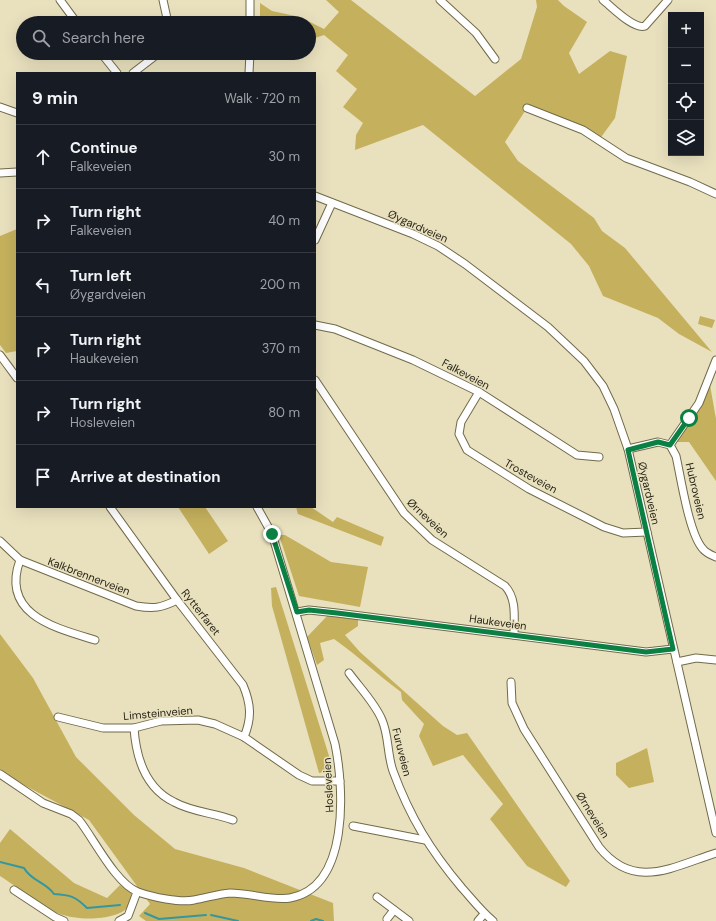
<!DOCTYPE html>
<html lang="en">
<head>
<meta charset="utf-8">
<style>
  :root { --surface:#171b24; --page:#242831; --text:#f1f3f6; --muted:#9ea1a6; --line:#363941 }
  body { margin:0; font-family:"DM Sans",sans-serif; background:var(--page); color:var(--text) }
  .controls { position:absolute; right:12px; top:12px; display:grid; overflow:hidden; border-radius:0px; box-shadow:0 4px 16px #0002 }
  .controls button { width:36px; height:36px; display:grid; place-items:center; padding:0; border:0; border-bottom:1px solid var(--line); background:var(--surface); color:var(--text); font:20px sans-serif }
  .stop { position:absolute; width:12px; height:12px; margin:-9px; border:3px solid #0b8043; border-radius:50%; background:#fff }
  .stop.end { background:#0b8043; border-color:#fff; box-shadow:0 1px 4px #0008 }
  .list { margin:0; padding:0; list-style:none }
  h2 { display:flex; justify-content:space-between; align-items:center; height:52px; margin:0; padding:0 16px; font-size:17px }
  h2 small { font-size:13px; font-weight:400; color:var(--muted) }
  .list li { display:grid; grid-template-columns:26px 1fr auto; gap:12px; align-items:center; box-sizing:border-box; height:64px; padding:0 16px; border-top:1px solid var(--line) }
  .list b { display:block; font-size:15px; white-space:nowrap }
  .list p { margin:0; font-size:13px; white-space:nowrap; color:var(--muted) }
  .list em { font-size:13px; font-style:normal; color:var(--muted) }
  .icon { flex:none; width:22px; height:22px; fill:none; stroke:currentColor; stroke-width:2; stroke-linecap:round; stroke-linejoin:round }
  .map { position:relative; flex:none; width:716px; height:921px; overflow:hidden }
  .search { position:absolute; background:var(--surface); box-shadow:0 4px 16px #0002; left:16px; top:16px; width:300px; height:44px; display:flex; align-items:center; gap:10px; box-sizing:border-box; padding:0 14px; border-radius:22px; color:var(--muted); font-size:15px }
  .panel { position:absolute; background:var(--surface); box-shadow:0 4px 16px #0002; left:16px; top:72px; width:300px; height:436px; border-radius:0px }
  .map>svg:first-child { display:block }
  .green { fill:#c5b15d }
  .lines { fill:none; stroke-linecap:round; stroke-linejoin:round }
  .stream { stroke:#34969f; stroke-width:2 }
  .minor-casing { stroke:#716a4a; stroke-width:9 }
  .minor { stroke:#fff; stroke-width:7 }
  .route { stroke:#0b8043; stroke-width:5 }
  .labels { text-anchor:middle; stroke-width:3; stroke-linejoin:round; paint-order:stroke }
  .street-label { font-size:11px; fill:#282518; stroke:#e9e1be }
</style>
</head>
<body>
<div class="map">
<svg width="716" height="921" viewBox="0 0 716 921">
  <rect width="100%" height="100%" fill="#e9e1be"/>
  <!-- green -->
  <g class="green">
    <path d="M326 0H351L475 96 521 59 537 7 536 0H558L564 6 587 22 569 53 579 74 610 51 627 56 615 118 599 140 527 108 505 142 518 161 594 218 602 231 625 248 712 352 679 334 658 318 603 296 589 266 571 244 423 125 355 150 356 135 363 123 343 107 357 89 336 71 348 55 324 35 309 40V23H260V3L272 11 300 17 324 29 339 12Z"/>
    <path d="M17 229V351L6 353 0 345V236Z"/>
    <path d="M700 316 715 320 712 328 698 324Z"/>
    <path d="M710 385 716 419V481L689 442H674L705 397Z"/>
    <path d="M178 507H205L228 541 209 554Z"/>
    <path d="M296 507H311L333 522 337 517 384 537 381 546 298 514Z"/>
    <path d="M279 535H285L331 562 368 567 360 607 299 596Z"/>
    <path d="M276 587 330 759 328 771 319 773 272 606 271 588Z"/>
    <path d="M328 615 358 618V626L345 635 360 652 443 726 457 735 467 733 570 881 566 887 527 866 490 819 503 804 463 755 433 766 419 736 424 724 402 700 401 692C378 675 358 656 334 639L320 643 324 660 317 665 307 637Z"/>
    <path d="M0 634 33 678 76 757 134 815 175 849 244 868 333 903 334 921H146L139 916 150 904 89 820 0 772Z"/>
    <path d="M647 748 654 782 629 788 616 775V763Z"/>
    <path d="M10 829 74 883 107 898 120 885 131 893C131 896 131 901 130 905 119 921 79 921 60 914 43 908 16 886 0 876V843Z"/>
  </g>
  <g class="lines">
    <!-- stream -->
    <g class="stream">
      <path d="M0 862 24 868C31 881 46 882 54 894 70 895 75 896 87 908L120 905"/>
      <path d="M145 913 159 919 206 915"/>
      <path d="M211 915 238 921"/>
      <path d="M311 921 316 919 323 921"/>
    </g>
    <!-- minor casing -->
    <g class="minor-casing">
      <g id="minor">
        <path d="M60 0 77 23"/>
        <path d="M163 0 168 23"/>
        <path d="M440 0 476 33 495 59"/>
        <path d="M603 0C612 7 634 30 645 26L668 0"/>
        <path d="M250 23V0"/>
        <path d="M101 53 117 73"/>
        <path d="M133 73 159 53"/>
        <path d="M249 73 250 53"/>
        <path d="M0 107 17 113"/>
        <path d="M527 108 583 130 626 158 690 182 716 194"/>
        <path d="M0 173 17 172"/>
        <path d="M315 196 413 234 438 246 465 264 548 327 584 361 603 386 614 409 628 449 716 833"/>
        <path d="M315 240 332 203"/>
        <path d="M315 325 335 329 413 360 479 392 577 455 599 457"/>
        <path d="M0 355 17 378"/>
        <path d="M315 380 404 513 432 540 505 586C517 599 514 618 514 635"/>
        <path d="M479 392 461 422 459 434 467 450 529 489 604 527 623 533 647 532"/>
        <path d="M670 445 676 456C681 478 689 534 703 549 706 553 711 555 716 557"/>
        <path d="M628 449 658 442 670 445 699 403 716 360"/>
        <path d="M110 507 177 600 243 685C251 704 252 718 244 737"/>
        <path d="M0 541 20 560 136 606C154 609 161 608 177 600"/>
        <path d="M20 560C0 615 56 628 95 640"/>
        <path d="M297 612 309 610 337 613 646 652 673 649"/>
        <path d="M677 662 696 658 716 660"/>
        <path d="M349 673C360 688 375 703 382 720 389 736 387 754 393 771 410 817 430 850 462 888 472 899 481 911 493 921"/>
        <path d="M511 682 512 703 524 729 599 847C634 891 672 867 716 853"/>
        <path d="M58 717 103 728H134L161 721 198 720 215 724 244 737 299 775 312 781H340"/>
        <path d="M134 728C136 757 145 788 174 802 192 812 214 813 233 820"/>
        <path d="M0 774 43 803 71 814 79 820C94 839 116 884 138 892 152 897 180 903 194 900 206 898 218 894 230 893 249 893 274 901 290 898 350 887 344 788 335 744L272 534 257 507"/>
        <path d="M353 826 425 840"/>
        <path d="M14 890 55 917 64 921"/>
        <path d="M377 897 409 921"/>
        <path d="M387 919 394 910"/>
        <path d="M119 921 128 916 137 892"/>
        <path d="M478 921 484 914"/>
      </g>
    </g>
    <!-- minor -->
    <use href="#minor" class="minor"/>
  </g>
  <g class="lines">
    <!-- route -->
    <path class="route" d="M272 534 297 612 309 610 337 613 646 652 673 649 628 450 658 442 670 445 689 418"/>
  </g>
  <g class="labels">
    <!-- street labels -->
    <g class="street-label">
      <text transform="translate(418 226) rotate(24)" y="4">Øygardveien</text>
      <text transform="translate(466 374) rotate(28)" y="4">Falkeveien</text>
      <text transform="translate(531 476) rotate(29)" y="4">Trosteveien</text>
      <text transform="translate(696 491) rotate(77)" y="4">Hubroveien</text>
      <text transform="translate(649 493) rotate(77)" y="4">Øygardveien</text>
      <text transform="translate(428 518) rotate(43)" y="4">Ørneveien</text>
      <text transform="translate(89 576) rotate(21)" y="4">Kalkbrennerveien</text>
      <text transform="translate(201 612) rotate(52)" y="4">Rytterfaret</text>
      <text transform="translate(498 622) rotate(8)" y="4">Haukeveien</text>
      <text transform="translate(158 713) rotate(-5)" y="4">Limsteinveien</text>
      <text transform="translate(402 752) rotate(76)" y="4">Furuveien</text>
      <text transform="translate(328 785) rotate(-93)" y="4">Hosleveien</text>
      <text transform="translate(593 815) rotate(58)" y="4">Ørneveien</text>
    </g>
  </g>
</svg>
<div class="controls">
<button>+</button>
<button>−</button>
<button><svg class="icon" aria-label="locate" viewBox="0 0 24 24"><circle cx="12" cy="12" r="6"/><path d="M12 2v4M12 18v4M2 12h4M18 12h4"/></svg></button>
<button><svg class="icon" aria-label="layers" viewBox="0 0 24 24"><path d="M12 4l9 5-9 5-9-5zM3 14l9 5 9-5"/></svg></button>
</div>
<div class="stop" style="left:689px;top:418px"></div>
<div class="stop end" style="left:272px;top:534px"></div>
<div class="search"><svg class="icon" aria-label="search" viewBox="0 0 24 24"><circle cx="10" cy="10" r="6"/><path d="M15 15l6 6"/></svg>Search here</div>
<section class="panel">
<h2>9 min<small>Walk · 720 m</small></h2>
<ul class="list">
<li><svg class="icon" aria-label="ahead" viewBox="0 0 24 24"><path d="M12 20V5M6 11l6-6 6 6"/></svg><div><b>Continue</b><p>Falkeveien</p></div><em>30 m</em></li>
<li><svg class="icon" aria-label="right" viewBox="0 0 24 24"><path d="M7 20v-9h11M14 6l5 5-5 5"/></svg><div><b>Turn right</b><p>Falkeveien</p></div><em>40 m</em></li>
<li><svg class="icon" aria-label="left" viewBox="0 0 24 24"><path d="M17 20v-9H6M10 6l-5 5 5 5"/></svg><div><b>Turn left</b><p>Øygardveien</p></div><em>200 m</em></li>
<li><svg class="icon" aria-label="right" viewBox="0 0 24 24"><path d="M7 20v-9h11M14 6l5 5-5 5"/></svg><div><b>Turn right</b><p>Haukeveien</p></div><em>370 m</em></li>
<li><svg class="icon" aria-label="right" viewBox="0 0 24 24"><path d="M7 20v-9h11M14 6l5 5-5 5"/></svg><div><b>Turn right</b><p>Hosleveien</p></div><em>80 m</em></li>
<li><svg class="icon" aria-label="arrive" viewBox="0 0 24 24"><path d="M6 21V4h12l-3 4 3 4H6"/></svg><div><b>Arrive at destination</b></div></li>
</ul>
</section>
</div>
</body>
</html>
